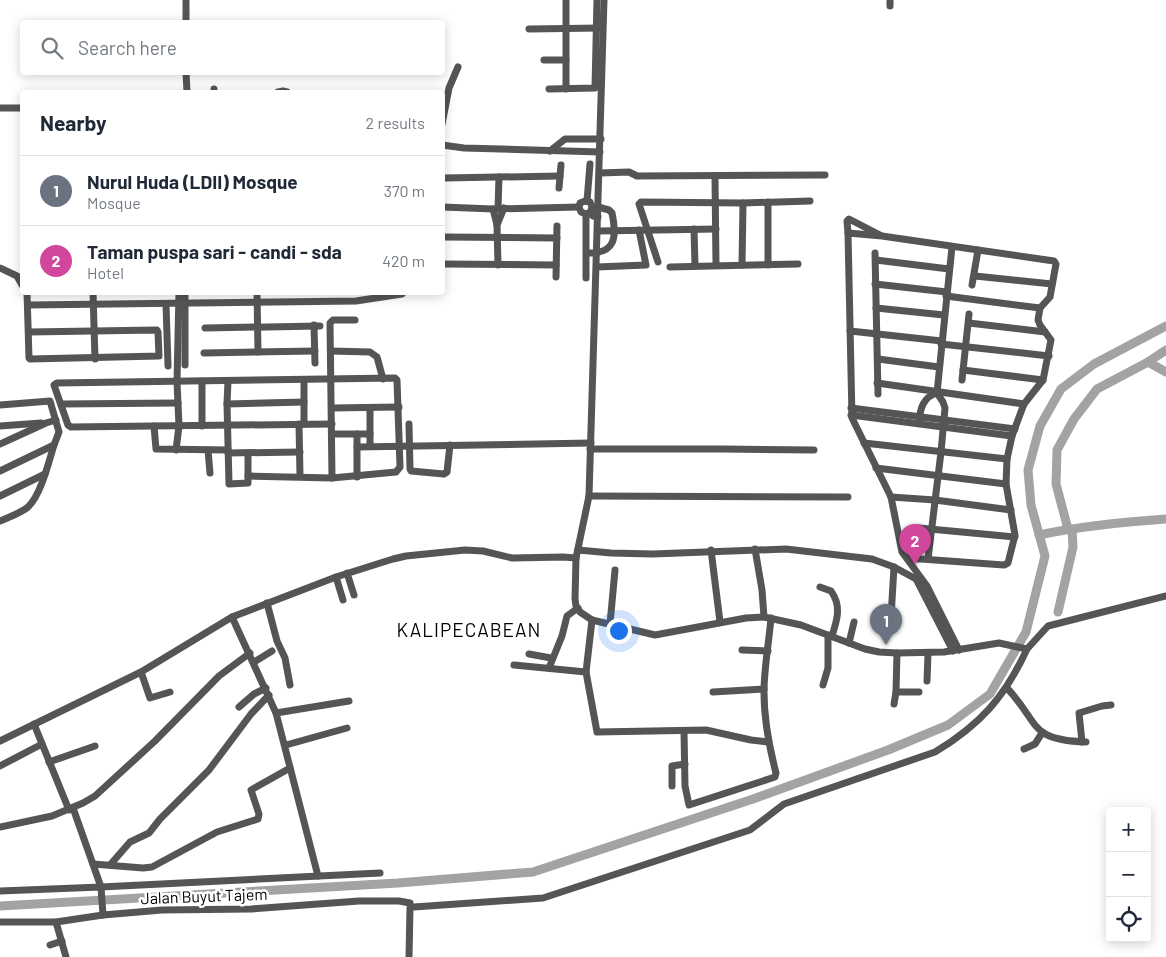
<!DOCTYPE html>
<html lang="en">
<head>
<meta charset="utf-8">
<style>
  :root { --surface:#fff; --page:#f2f2f3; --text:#1f2937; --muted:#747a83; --line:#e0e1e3; --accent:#d93025 }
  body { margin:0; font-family:Barlow,sans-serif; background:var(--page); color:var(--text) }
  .controls { position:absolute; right:15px; bottom:15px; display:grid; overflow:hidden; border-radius:5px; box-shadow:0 2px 12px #0003 }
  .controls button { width:45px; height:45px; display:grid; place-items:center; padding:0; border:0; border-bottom:1px solid var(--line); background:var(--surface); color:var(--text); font:25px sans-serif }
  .you { position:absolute; left:618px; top:630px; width:18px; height:18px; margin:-12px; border:4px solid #fff; border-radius:50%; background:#1a73e8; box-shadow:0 0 0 8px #1a73e833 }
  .badge { display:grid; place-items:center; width:32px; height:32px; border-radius:50%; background:var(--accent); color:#fff; font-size:16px; font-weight:700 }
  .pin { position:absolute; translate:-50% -41px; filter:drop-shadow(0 1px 2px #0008) }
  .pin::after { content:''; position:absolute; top:26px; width:18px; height:15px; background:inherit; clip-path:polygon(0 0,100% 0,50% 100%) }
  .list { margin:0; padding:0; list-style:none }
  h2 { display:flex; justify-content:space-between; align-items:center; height:65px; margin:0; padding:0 20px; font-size:21px }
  h2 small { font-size:16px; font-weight:400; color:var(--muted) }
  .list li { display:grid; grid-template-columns:32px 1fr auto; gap:15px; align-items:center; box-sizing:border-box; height:70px; padding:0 20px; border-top:1px solid var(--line) }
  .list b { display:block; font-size:19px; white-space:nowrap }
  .list p { margin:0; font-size:16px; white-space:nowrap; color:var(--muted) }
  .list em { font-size:16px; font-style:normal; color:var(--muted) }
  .icon { flex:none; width:28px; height:28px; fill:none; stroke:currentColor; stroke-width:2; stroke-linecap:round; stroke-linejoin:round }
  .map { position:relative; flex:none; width:1166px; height:957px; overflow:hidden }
  .search { position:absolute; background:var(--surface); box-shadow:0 2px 12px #0003; left:20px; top:20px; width:425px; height:55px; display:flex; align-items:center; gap:12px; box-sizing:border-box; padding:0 18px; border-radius:5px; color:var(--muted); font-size:19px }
  .panel { position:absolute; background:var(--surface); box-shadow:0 2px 12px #0003; left:20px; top:90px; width:425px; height:205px; border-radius:5px }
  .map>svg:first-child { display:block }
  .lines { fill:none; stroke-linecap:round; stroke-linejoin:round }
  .river { stroke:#a3a3a3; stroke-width:9 }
  .minor { stroke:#555; stroke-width:7 }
  .labels { text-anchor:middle; stroke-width:5; stroke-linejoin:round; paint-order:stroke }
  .street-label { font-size:16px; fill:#000; stroke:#fff }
  .quarter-label { font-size:19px; letter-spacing:1px; fill:#000; stroke:#fff }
</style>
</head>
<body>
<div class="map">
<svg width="1166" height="957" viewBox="0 0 1166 957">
  <rect width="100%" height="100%" fill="#fff"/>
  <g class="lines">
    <!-- river -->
    <g class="river">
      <path d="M1148 362 1166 372"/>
      <path d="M1068 529 1056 484 1057 450 1074 419 1097 389 1148 362 1166 350"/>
      <path d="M1039 535C1081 526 1123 522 1166 519"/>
      <path d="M1058 612 1073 547 1072 529"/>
      <path d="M0 906 398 883 533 872 753 799 888 750 948 725 990 694 1026 632 1045 556 1031 505 1028 470 1040 426 1061 389 1094 364 1166 326"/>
    </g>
    <!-- minor -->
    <g class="minor">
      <path d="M604 0 589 496 576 558 575 599 576 606 580 612 592 620 655 635 746 618 764 617 801 625 865 649 879 652 897 653 944 652 999 643 1027 649 1048 626 1166 596"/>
      <path d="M890 6V0"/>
      <path d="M186 22V0"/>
      <path d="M529 29 601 28"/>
      <path d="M544 60H566"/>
      <path d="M186 72 187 92"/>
      <path d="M549 89 595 88 597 0"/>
      <path d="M566 89V0"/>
      <path d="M214 92V89"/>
      <path d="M278 92 283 91 287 92"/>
      <path d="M0 108H22"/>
      <path d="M442 124 449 88 458 67"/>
      <path d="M442 145 464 148 600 152"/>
      <path d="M550 151 565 139H601"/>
      <path d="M600 173 629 172 637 176 825 175"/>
      <path d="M715 177 716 265"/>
      <path d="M445 178 560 176"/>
      <path d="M559 188 561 165"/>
      <path d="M587 201 590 164"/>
      <path d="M442 207 493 209 579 207"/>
      <path d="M493 209 497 225 504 208"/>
      <path d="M498 209 499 177"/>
      <path d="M590 213 592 207 590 202 585 201 580 203 579 207 581 212 586 214 590 213 593 216 598 217"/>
      <path d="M497 225 498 265"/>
      <path d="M694 229 695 266"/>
      <path d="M598 231 716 229"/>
      <path d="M848 233 847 221 849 219 880 235"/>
      <path d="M442 237 557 238"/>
      <path d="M587 253C616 254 617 237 612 213L609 210 598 207"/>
      <path d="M875 253 878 394"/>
      <path d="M876 260 949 269"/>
      <path d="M658 262 639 204 641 202 743 203 810 201"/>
      <path d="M442 264 556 265"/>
      <path d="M742 265 743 203"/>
      <path d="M768 265V202"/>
      <path d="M597 267 646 265 639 230"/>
      <path d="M670 267 798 264"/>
      <path d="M0 268 17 276 22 285"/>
      <path d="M975 276 1052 284"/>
      <path d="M556 277 557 226"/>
      <path d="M586 278V214"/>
      <path d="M875 284 947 292"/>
      <path d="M972 285 978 250"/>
      <path d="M27 292 29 358 30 359 159 356 158 332 157 330 29 332"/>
      <path d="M93 292 95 359"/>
      <path d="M185 292V365"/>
      <path d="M257 292 258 352"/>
      <path d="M946 296 1040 308"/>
      <path d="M166 304 168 366"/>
      <path d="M28 305 356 301 402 294 404 292"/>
      <path d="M876 308 944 315"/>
      <path d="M969 323 1045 332"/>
      <path d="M314 325 315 363"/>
      <path d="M205 328 320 326"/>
      <path d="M850 331 942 341"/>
      <path d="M941 344 1049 356"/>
      <path d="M331 351 370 352 377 357 383 379"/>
      <path d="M204 353 315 351"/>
      <path d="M878 359 939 367"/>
      <path d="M963 370 1043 380"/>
      <path d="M304 380V424"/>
      <path d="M962 380 969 314"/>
      <path d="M228 381 227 404 229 484 248 483V453"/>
      <path d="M877 383 1024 404"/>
      <path d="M61 404 178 403"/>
      <path d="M227 404 304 402"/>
      <path d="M0 405 50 401 59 432 54 445 0 471"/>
      <path d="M332 408 399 407"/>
      <path d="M370 408V446"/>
      <path d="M851 408 1015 429"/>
      <path d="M851 415 1012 436"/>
      <path d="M919 422C920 409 923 397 937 393"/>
      <path d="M299 424 300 476"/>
      <path d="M409 424 410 469 411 471 444 474 447 472 450 445"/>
      <path d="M0 426 41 423"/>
      <path d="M154 426 156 449 228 450"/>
      <path d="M202 426V381"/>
      <path d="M332 434H370"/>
      <path d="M357 434V477"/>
      <path d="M864 443 1007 459"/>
      <path d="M0 444 46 423 56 420"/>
      <path d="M357 447 591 443"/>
      <path d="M590 449H722L814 450"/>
      <path d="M176 450 179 426 177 382 179 292"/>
      <path d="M208 450 210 473"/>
      <path d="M228 453 300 452"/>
      <path d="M876 468 1006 484"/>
      <path d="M248 476 332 478 396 472 400 467 397 380 395 378 57 383 54 385 68 425 71 427 332 424"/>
      <path d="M332 478 330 323 333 320H355"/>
      <path d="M0 496 45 474"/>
      <path d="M589 496 848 497"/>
      <path d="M891 497 935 500 1011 510"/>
      <path d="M0 521C9 517 21 513 28 507 41 495 49 461 54 445"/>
      <path d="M919 528 1015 537"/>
      <path d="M755 549 762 590 764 617"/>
      <path d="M578 550 611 553 653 554 786 549 872 559 894 567 916 579 953 651"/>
      <path d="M711 550 720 622"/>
      <path d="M907 558 1004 565 1008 563 1015 535 1006 484 1007 459 1012 436 1024 404 1043 380 1051 340 1040 325 1038 320 1040 308 1050 297 1056 264 1054 261 882 236 848 233 852 418 891 497 902 552 927 586 959 650"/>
      <path d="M928 559 941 452 945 408 943 402 937 393 952 247"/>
      <path d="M347 573 354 595"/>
      <path d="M336 577 343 600"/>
      <path d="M820 587 831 591C842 606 837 620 832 636"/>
      <path d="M267 603 277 641 285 658 290 685"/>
      <path d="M232 617 276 713 318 876"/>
      <path d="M891 617 894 567"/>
      <path d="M610 624 615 570"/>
      <path d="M849 643 854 622"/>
      <path d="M742 650 768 651"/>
      <path d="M529 654 551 658"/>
      <path d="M254 662 272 651"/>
      <path d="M514 665 586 672 592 620"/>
      <path d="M549 668 562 636 567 616 578 608"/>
      <path d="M141 672 150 698 170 692"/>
      <path d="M586 672 597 732 706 730 751 740 768 742"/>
      <path d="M927 681 928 653"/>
      <path d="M823 685 828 668V635"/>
      <path d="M1007 688C1040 723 1028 740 1086 742"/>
      <path d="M713 692 764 689"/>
      <path d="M896 692H919"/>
      <path d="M894 704 896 692 897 653"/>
      <path d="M239 707 254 694 266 688"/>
      <path d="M276 713 349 701"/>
      <path d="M34 724 69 810"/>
      <path d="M684 731 685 786 689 805 775 777 776 773C769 746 764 720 764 692 764 668 769 642 771 618"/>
      <path d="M0 741 141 672 232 617 336 577 393 559 406 556 465 550 483 551 512 558 563 557 576 558"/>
      <path d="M1082 742 1079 713 1102 706 1111 705"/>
      <path d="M286 745 347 728"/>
      <path d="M1024 749 1035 744 1042 733"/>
      <path d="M49 762 95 746"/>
      <path d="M0 766 42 744"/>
      <path d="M672 786V766L685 764"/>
      <path d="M73 808 101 887 380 873"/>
      <path d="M0 827 52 816 83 803 95 796 155 741 219 676 250 653"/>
      <path d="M93 864 143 868 152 867 217 832 258 819 259 814 251 790 290 768"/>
      <path d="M110 865 130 842 149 833 160 819 209 770 251 714 269 695"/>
      <path d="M0 891 101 887 103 915"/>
      <path d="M414 907 543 898 750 830 784 804 935 752C980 725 1005 697 1027 649"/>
      <path d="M0 922H56L103 915 162 910 251 909 359 901H399L410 903"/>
      <path d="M56 922 66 957"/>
      <path d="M50 945 62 941"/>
      <path d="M409 957 410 908"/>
    </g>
  </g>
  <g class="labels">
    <!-- street labels -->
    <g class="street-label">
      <text transform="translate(204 896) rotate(-2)" y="6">Jalan Buyut Tajem</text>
    </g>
    <!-- quarter labels -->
    <g class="quarter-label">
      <text x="469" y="637">KALIPECABEAN</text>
    </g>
  </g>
</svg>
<div class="controls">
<button>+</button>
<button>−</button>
<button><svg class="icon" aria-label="locate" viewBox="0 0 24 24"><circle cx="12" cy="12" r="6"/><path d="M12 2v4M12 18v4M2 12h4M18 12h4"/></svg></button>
</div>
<div class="you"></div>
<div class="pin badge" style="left:886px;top:645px;background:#6b7280">1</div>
<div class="pin badge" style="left:915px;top:565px;background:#d1479c">2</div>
<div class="search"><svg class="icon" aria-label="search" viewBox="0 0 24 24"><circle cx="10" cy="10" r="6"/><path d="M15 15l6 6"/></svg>Search here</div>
<section class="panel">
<h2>Nearby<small>2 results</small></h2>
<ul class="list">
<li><span class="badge" style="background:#6b7280">1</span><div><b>Nurul Huda (LDII) Mosque</b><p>Mosque</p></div><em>370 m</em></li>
<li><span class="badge" style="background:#d1479c">2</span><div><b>Taman puspa sari - candi - sda</b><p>Hotel</p></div><em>420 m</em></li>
</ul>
</section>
</div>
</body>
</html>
